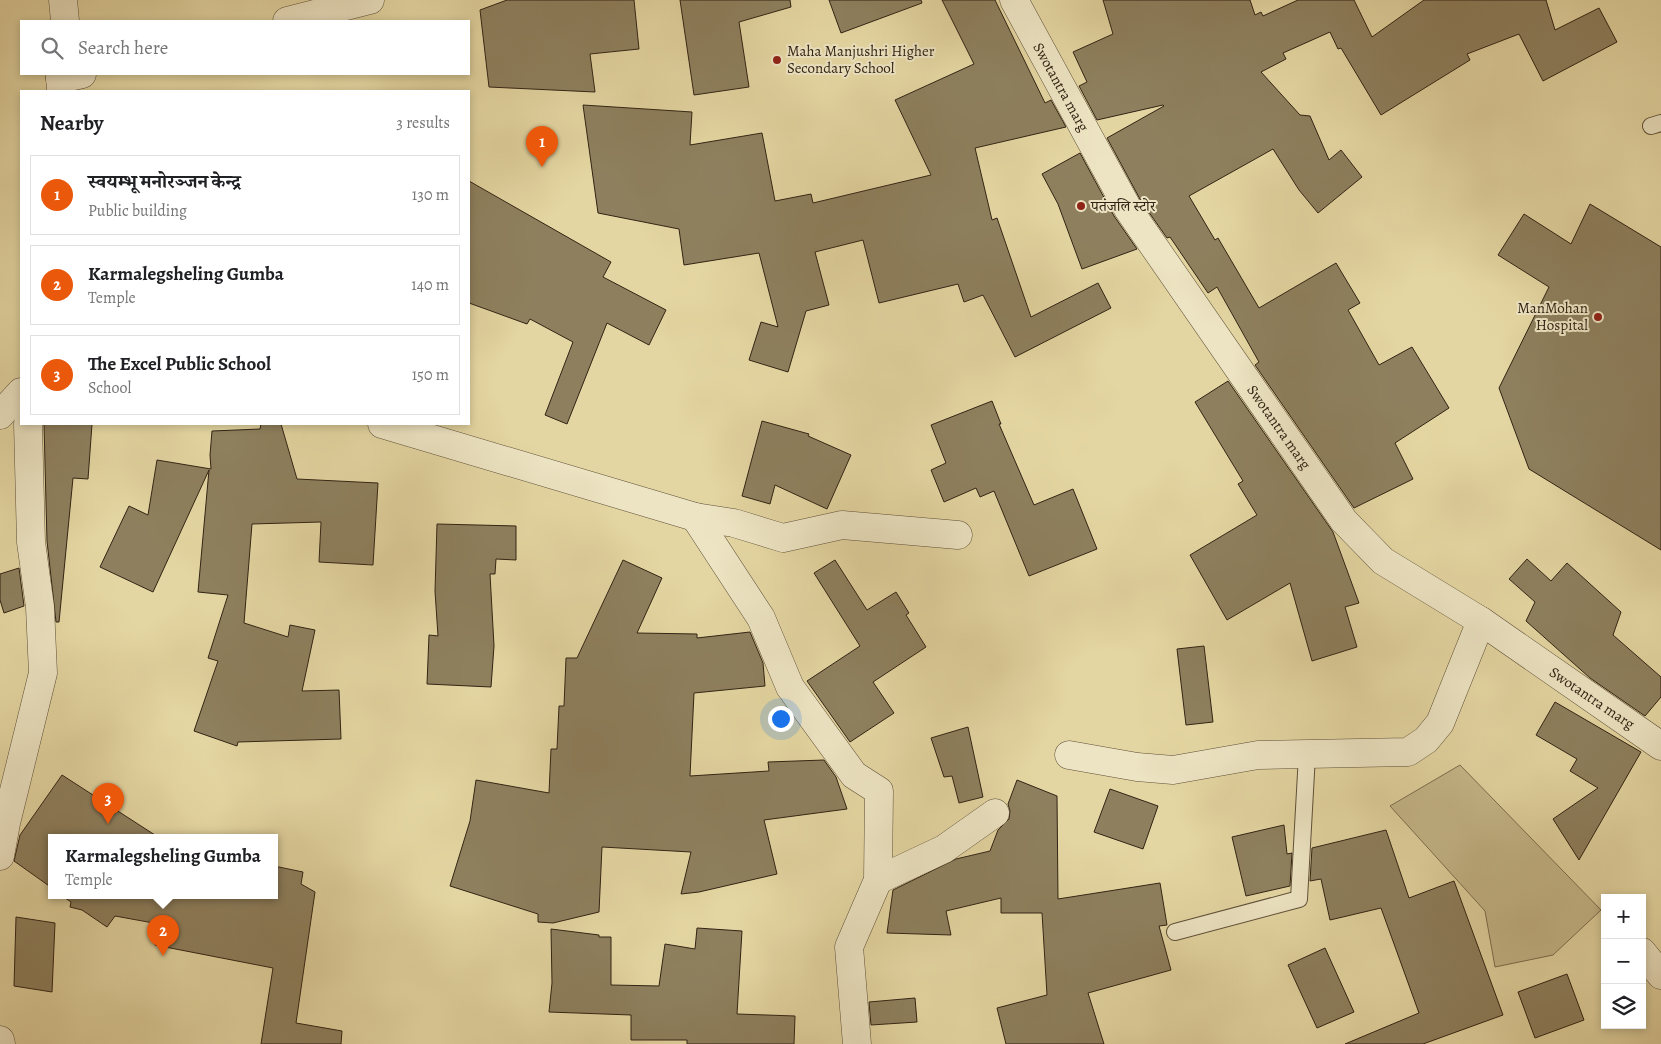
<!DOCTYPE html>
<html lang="en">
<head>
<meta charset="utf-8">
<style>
  :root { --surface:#fff; --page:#f6f6f6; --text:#202124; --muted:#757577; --line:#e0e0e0; --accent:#ea580c }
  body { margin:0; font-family:Alegreya,"Noto Serif Devanagari",serif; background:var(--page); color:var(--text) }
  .controls { position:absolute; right:15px; bottom:15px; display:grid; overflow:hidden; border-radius:0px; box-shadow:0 2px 8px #0003 }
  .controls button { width:45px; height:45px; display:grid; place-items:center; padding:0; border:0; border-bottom:1px solid var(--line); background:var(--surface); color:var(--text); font:25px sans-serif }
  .you { position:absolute; left:780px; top:718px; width:18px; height:18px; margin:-12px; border:4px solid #fff; border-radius:50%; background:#1a73e8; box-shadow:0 0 0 8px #1a73e833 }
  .badge { display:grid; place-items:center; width:32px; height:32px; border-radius:50%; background:var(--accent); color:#fff; font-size:16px; font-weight:700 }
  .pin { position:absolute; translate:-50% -41px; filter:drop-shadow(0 1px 2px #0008) }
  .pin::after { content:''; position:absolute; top:26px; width:18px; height:15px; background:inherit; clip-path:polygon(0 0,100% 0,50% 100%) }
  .popup { position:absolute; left:48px; top:834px; width:230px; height:65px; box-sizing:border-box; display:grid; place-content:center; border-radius:0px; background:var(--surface); filter:drop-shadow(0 1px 4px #0005); font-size:16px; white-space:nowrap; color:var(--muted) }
  .popup b { font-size:19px; color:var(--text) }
  .popup::after { content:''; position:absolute; left:50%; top:100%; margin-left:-10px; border:10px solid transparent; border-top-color:var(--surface) }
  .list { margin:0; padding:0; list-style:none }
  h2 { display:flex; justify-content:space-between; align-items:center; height:65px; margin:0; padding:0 20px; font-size:21px }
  h2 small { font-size:16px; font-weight:400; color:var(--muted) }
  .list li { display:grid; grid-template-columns:32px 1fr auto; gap:15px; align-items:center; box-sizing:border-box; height:80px; margin:0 10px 10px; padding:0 10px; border:1px solid var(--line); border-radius:0px }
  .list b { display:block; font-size:19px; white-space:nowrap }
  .list p { margin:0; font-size:16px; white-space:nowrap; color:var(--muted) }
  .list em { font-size:16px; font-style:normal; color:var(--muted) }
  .icon { flex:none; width:28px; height:28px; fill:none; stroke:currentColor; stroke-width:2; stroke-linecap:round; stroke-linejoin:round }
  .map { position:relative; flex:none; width:1661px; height:1044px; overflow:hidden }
  .search { position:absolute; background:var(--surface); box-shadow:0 2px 8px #0003; left:20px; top:20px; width:450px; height:55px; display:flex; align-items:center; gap:12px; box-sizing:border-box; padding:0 18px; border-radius:0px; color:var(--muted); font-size:19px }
  .panel { position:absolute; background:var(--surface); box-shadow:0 2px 8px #0003; left:20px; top:90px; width:450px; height:335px; border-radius:0px }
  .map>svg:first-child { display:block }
  .green { fill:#c6b88a; stroke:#7c6e4f }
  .building { fill:#8e805e; stroke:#312314 }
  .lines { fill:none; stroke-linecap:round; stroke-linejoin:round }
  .service-casing { stroke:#5e5038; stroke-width:18 }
  .minor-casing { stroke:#5e5038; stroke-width:29 }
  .tertiary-casing { stroke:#5e5038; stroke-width:29 }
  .service { stroke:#ede4c3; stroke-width:16 }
  .minor { stroke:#ede4c3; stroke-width:28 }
  .tertiary { stroke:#ede4c3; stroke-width:28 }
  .poi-dot { fill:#8f2418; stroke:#ede4c3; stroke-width:2 }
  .labels { text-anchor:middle; stroke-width:4; stroke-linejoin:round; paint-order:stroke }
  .poi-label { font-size:15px; fill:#312314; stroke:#ede4c3; text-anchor:start }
  .street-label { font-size:15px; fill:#312314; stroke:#ede4c3 }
</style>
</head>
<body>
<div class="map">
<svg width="1661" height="1044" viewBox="0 0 1661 1044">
  <rect width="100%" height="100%" fill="#e4d6a2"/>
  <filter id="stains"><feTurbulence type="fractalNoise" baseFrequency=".004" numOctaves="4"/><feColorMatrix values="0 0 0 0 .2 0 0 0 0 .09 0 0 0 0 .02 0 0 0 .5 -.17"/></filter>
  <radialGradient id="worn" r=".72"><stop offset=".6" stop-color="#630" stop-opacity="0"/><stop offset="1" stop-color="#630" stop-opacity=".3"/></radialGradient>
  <!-- green -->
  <path class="green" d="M1460 765 1601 910 1553 955 1495 967 1485 911 1390 806Z"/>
  <!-- building -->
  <g class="building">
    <path d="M507 0H634L639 49 590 54 595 92 489 87 480 10Z"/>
    <path d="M680 0H790L791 7 739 22 749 87 694 95Z"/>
    <path d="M829 0H921L922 3 841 33Z"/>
    <path d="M942 0H995L1045 103 1051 100 1066 127 975 148 992 220 997 218 1031 317 1098 283 1111 308 1015 357 983 295 964 302 958 284 879 303 863 240 815 252 829 305 806 311 788 372 749 360 761 322 778 327 759 253 684 265 679 229 598 213 583 105 692 112 690 145 762 133 775 201 811 194 813 203 931 175 895 100 974 64Z"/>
    <path d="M1103 0H1250L1255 15 1261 12 1263 16 1298 0H1354L1372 37 1424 0H1546L1555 30 1599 8 1617 42 1543 81 1519 34 1467 54 1470 60 1381 115 1341 48 1338 49 1330 32 1283 53 1286 59 1261 72 1300 115 1310 116 1329 160 1341 150 1362 177 1318 213 1299 190 1273 149 1189 196 1215 240 1218 238 1259 308 1336 263 1360 303 1348 310 1379 365 1412 347 1449 408 1395 443 1413 479 1354 508 1255 365 1259 362 1217 287 1208 293 1170 237 1167 238 1141 201 1107 138 1164 106 1163 105 1097 120 1079 86 1087 82 1073 52 1113 34Z"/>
    <path d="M1080 153 1114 216 1137 249 1082 269 1058 204 1042 174Z"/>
    <path d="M469 181 611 262 603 277 666 310 649 345 607 323 567 424 545 415 573 342 530 319 527 324 469 303Z"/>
    <path d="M1590 204 1661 247V550L1529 469 1499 388 1549 287 1498 255 1524 214 1571 244Z"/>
    <path d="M1228 381 1333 532 1359 603 1345 607 1357 647 1312 661 1290 583 1227 620 1190 555 1257 515 1238 484 1243 481 1195 402Z"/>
    <path d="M992 401 1001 424H999L1034 505 1073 489 1097 549 1029 576 994 491 980 497 976 488 944 502 931 470 946 463 931 425Z"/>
    <path d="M762 421 809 434 808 436 851 455 827 509 775 485 770 504 742 496Z"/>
    <path d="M44 424H92L88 479 73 478 59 622H56L47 541Z"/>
    <path d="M261 424H281L297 479 378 483 373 565 319 562 321 522 252 524 244 623 288 637 290 625 315 630 302 691 339 690 341 739 238 742 237 746 194 731 218 661 208 658 228 595 198 592 209 470 153 592 100 567 129 506 148 515 157 460 211 469 210 455 212 431 260 429Z"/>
    <path d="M437 524 516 526V560L496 559 495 574H490L494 646 491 687 427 684 429 635 438 636 435 591Z"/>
    <path d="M1527 559 1551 581 1567 563 1621 612 1613 635 1661 677V697L1645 716 1590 678 1526 621 1535 602 1509 579Z"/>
    <path d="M623 560 662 578 637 633 697 634V638L750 632 763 663 765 686 694 693 690 776 769 771 768 762 824 760 836 777 847 809 764 820 777 874 699 892 681 894 691 852 602 847 599 912 553 923 538 922V914L450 886 470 821 476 780 549 793 551 749H557L559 706H564L566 658H577Z"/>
    <path d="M835 560 867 610 896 592 909 613 906 615 926 647 873 682 894 713 850 742 807 681 860 646 814 573Z"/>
    <path d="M19 568 24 606 4 613 0 600V574Z"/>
    <path d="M1204 646 1213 722 1186 725 1177 649Z"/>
    <path d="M1555 702 1641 752 1579 860 1553 819 1598 788 1570 771 1577 759 1536 735Z"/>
    <path d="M968 727 983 797 959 803 952 776 944 777 931 738Z"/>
    <path d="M62 775 158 837H52V888L14 861 20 835Z"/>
    <path d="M1017 780 1057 796 1058 899 1160 883 1167 925 1159 926 1171 970 1088 993 1104 1044H1006L997 1008 1047 995 1042 913H1001V898L946 911 951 935 887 933 893 890 956 859 990 851 998 830 1009 819 1010 811 1008 804Z"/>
    <path d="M1110 789 1158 806 1143 849 1094 832Z"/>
    <path d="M1284 825 1287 854 1292 853 1290 886 1246 896 1232 837Z"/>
    <path d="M1386 830 1409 898 1454 881 1503 1015 1423 1044H1345L1419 1013 1381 908 1330 920 1321 879 1310 881 1312 848Z"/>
    <path d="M274 866 303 872 301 884 315 892 296 1023 342 1031 341 1044H261L273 968 155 945 159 924 115 916 107 927 82 910 70 907 71 902 61 895H274Z"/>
    <path d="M16 917 55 923 52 992 14 986Z"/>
    <path d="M697 928 742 931 737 1014 795 1016 794 1044H687V1040H631V1015L549 1012 552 983 551 929 599 935V937H611V985L659 986 665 944 695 949Z"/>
    <path d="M1325 948 1354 1012 1317 1028 1288 965Z"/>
    <path d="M1567 974 1584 1020 1535 1038 1518 992Z"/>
    <path d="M915 998 917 1022 871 1025 869 1002Z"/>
  </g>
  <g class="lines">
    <!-- service casing -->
    <g class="service-casing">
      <g id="service">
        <path d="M1651 126 1661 123"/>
        <path d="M1175 932 1299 899 1307 755"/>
      </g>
    </g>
    <!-- minor casing -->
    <g class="minor-casing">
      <g id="minor">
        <path d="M1014 0 1128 209 1344 521 1383 561 1481 621 1661 746"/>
        <path d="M287 21 370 0"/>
        <path d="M60 79 82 74"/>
        <path d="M382 424 695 517 734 523 783 538 842 525 958 535"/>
        <path d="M695 517 761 618 790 687 854 775 879 791 878 880 849 947 857 1044"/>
        <path d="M1069 755 1137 767 1173 770 1258 755 1408 752 1426 740 1440 723 1481 621"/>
        <path d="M0 856 6 823 43 673 40 607 31 542 28 424"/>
        <path d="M878 880 944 849 995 813"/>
        <path d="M1642 952 1661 975"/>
        <path d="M0 1040 1 1044"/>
      </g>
    </g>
    <!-- tertiary casing -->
    <g class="tertiary-casing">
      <g id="tertiary">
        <path d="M63 0 65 21"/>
        <path d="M60 74 61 91"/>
        <path d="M0 415 21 392"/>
      </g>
    </g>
    <!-- service -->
    <use href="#service" class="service"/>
    <!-- minor -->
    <use href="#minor" class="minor"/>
    <!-- tertiary -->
    <use href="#tertiary" class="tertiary"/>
  </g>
  <!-- markers -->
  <g class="poi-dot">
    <circle cx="777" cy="60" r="5"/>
    <circle cx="1081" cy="206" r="5"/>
    <circle cx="1598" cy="317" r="5"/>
  </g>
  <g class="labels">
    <!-- poi labels -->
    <g class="poi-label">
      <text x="787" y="56">Maha Manjushri Higher<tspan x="787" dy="17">Secondary School</tspan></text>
      <text x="1091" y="211">पतंजलि स्टोर</text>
      <text x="1588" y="313" text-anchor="end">ManMohan<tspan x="1588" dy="17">Hospital</tspan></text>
    </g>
    <!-- street labels -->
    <g class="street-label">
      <text transform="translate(1061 87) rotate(61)" y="5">Swotantra marg</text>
      <text transform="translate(1279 427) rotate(55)" y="5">Swotantra marg</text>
      <text transform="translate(1592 698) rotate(34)" y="5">Swotantra marg</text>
    </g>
  </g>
  <rect width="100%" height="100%" filter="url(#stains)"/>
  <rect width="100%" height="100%" fill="url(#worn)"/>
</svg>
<div class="controls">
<button>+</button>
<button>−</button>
<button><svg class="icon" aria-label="layers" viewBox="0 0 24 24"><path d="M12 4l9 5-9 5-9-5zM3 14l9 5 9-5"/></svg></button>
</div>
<div class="you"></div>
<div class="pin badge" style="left:542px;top:167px">1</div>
<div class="pin badge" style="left:163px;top:956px">2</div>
<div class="popup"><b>Karmalegsheling Gumba</b>Temple</div>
<div class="pin badge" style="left:108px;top:824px">3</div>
<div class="search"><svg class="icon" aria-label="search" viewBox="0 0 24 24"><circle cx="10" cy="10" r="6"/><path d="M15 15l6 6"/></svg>Search here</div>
<section class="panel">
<h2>Nearby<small>3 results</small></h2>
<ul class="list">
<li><span class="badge">1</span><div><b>स्वयम्भू मनोरञ्जन केन्द्र</b><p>Public building</p></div><em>130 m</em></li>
<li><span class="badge">2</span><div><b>Karmalegsheling Gumba</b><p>Temple</p></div><em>140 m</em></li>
<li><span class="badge">3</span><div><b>The Excel Public School</b><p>School</p></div><em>150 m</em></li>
</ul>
</section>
</div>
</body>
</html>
